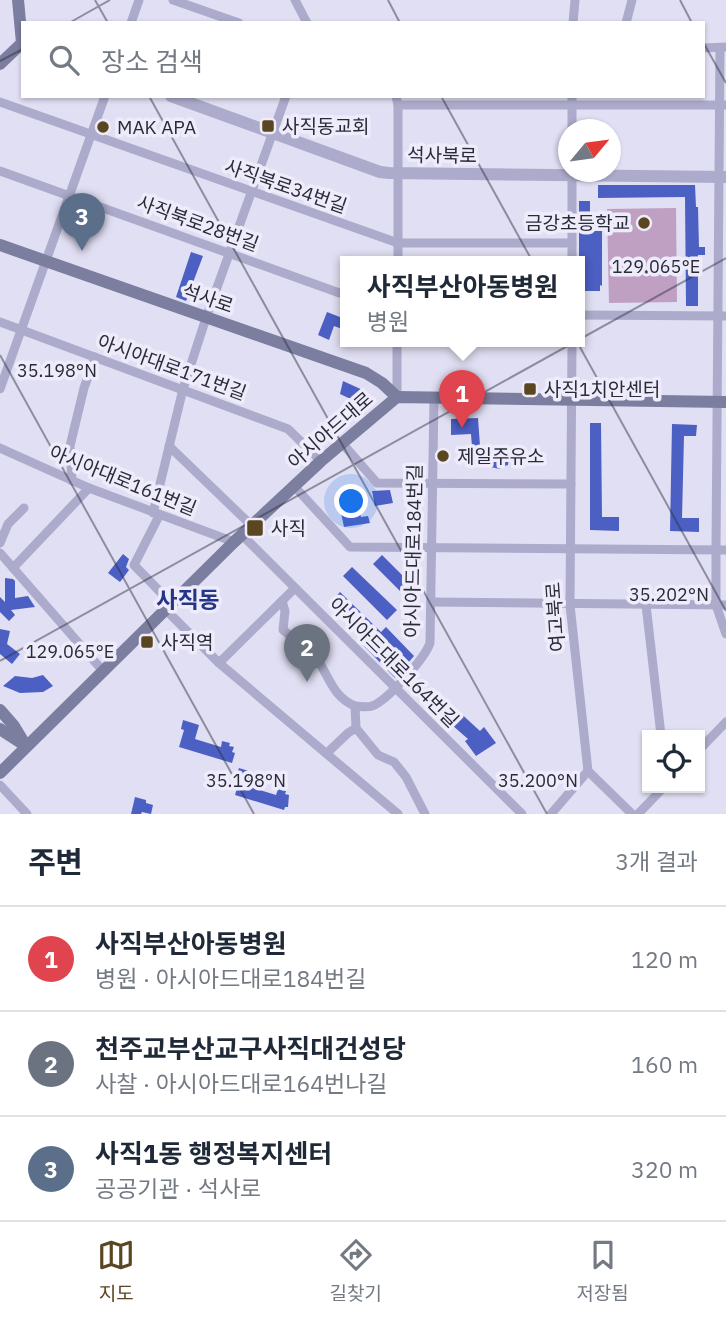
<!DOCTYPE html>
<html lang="ko">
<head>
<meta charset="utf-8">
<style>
  :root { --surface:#fff; --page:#f2f2f3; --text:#1f2937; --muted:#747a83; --line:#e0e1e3; --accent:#5a4620 }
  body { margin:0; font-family:"IBM Plex Sans","Noto Sans KR",sans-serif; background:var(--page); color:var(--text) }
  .controls { position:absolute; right:21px; bottom:21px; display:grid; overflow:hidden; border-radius:0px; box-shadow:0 2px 5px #0004 }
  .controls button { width:63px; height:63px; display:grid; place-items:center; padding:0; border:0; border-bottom:2px solid var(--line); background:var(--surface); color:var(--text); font:35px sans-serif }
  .compass { position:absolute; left:558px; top:119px; width:63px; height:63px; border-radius:50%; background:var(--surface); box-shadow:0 2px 5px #0004; rotate:61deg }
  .you { position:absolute; left:352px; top:502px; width:24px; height:24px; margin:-18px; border:5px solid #fff; border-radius:50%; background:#1a73e8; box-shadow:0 0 0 10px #1a73e833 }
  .badge { display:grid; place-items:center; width:46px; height:46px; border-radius:50%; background:var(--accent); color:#fff; font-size:23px; font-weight:700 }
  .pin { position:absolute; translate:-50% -58px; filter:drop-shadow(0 2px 4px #0008) }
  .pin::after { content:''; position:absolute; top:37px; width:24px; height:21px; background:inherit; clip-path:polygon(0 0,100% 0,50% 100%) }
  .popup { position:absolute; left:340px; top:256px; width:245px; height:91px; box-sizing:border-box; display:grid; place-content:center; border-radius:0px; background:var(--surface); filter:drop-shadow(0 2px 5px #0005); font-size:23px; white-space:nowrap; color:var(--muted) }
  .popup b { font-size:26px; color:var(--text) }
  .popup::after { content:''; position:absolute; left:50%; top:100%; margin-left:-14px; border:14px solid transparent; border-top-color:var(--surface) }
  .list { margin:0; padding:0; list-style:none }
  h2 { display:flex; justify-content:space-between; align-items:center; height:91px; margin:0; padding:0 28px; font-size:30px }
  h2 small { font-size:23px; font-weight:400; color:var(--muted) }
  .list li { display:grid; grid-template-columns:46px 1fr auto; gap:21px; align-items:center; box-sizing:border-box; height:105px; padding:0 28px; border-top:2px solid var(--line) }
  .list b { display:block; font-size:26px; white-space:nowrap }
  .list p { margin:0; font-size:23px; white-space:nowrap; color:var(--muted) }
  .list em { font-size:23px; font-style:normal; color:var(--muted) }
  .icon { flex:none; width:38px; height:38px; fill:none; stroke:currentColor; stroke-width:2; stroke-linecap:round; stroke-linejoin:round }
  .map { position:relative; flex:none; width:726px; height:814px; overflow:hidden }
  .search { position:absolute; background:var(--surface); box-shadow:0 2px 5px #0004; left:21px; right:21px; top:21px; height:77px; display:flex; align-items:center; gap:18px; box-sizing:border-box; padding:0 24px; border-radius:0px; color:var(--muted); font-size:26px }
  .sheet { height:406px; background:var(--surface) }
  nav { display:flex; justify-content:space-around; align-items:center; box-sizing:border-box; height:98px; border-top:2px solid var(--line); background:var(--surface); font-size:19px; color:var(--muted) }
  nav a { display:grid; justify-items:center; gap:4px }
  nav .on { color:var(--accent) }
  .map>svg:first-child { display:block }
  .green { fill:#bf9fc2 }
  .building { fill:#4c60c4 }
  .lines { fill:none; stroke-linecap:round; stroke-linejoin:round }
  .minor { stroke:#acabcb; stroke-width:9 }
  .tertiary { stroke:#acabcb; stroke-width:12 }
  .secondary { stroke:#7c7e9f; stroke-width:12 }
  .ticks { fill:none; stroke:#2a2b39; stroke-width:2; stroke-opacity:0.45 }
  .poi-dot { fill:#5a4620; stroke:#eeecfa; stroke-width:2.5 }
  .labels { text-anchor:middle; stroke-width:7; stroke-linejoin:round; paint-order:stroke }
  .poi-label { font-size:19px; fill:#2a2b39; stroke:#eeecfa; text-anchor:start }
  .street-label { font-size:19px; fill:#2a2b39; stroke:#eeecfa }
  .quarter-label { font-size:23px; font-weight:bold; fill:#243587; stroke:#eeecfa }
  .ticks-label { font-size:18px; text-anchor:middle; fill:#2a2b39; stroke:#eeecfa; stroke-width:7; stroke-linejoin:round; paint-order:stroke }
</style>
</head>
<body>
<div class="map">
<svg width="726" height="814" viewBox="0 0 726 814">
  <rect width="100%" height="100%" fill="#e1dff3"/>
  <!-- green -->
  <path class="green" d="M676 208 677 302 609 303 607 209Z"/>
  <!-- building -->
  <g class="building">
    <path d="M598 185H695L696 207H698L699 247H705V255H698V306H686L685 197 598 198Z"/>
    <path d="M579 201H590V231H602V286L600 285V291H579Z"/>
    <path d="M191 252 203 256 186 301 176 297Z"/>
    <path d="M327 312 345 319V330L334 326 329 340 318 335Z"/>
    <path d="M343 381 365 391 364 397 359 403 340 394Z"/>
    <path d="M478 418 480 446 472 447 471 434 451 435V419Z"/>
    <path d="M590 423H601L602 517H619V531L590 530Z"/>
    <path d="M672 424 697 425 696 436H684L682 518H699V532L670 531Z"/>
    <path d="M485 454 509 456 508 465 501 467 500 469 486 466Z"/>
    <path d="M390 490 393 503 375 506 372 491Z"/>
    <path d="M350 511 351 515 360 513 361 517 368 516 370 523 344 527 341 513Z"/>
    <path d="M123 554 129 559 126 567 129 570 120 582 108 573Z"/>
    <path d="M382 555 413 586 404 595 373 564Z"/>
    <path d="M352 567 397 610 387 620 343 576Z"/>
    <path d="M5 578 13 579 15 581V598L28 596 35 607 11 610 15 615 9 621 0 612V597L5 602Z"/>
    <path d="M340 592 381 632 386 627 414 656 395 678 364 646 370 640 331 602Z"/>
    <path d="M0 629 10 631 7 644 20 654 12 664 0 654Z"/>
    <path d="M43 675 53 686 43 692 20 693 3 686 15 676 32 678Z"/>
    <path d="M441 700 454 711 456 709 480 731 484 727 496 743 476 756 465 741 468 739 444 718 441 722 430 712Z"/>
    <path d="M183 720 199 725 195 739 221 747 222 741 230 743 229 746 234 747 232 752 235 753 232 763 179 747 184 730 181 729Z"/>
    <path d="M239 768 255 773 250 787 276 795 278 789 286 791 285 794 289 795 288 807H285L284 810 235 795 240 778 236 777Z"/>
    <path d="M135 797 146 800V803L153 805 151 814 142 812 141 814H131Z"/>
  </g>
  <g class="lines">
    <!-- minor -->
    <g class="minor">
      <path d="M173 0 239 23"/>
      <path d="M295 0 307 23"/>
      <path d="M131 23 139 0"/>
      <path d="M573 23 575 0"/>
      <path d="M626 23 632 0"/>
      <path d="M703 48 726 47"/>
      <path d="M720 48 716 550V605L726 634"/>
      <path d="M396 96 398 105V262"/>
      <path d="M0 102 398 243H572"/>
      <path d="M398 105H726"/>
      <path d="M572 130V96"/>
      <path d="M0 171 345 295"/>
      <path d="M572 172V262"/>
      <path d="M579 315 726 316"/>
      <path d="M0 322 288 429 321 461"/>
      <path d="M572 342 570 605 588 771 632 814"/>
      <path d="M0 389 105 96"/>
      <path d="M397 397V342"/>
      <path d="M342 443 377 483 571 484"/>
      <path d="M169 446 252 526"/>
      <path d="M0 448 89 488 234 542"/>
      <path d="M72 481 70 446 84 388 95 357"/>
      <path d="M294 486 350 547 726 550"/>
      <path d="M153 513 183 389 206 318 286 96"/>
      <path d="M159 516 134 565 172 604"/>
      <path d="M242 535 522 814"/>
      <path d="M0 543 8 524 24 508"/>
      <path d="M0 553 103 671"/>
      <path d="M13 568 89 488"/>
      <path d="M282 601 285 611 283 630C294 639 310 648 317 659 330 678 333 697 355 706L356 728 378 755 394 762 406 777 425 814"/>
      <path d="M431 602 726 605"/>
      <path d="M646 605 661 735"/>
      <path d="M166 610 219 663 398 814"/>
      <path d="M219 663 295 588"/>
      <path d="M355 706C360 706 367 708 372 706 387 701 425 658 430 643L434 398"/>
      <path d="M700 749 726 722"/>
      <path d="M327 753 348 733 356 728"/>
      <path d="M0 785 27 814"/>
      <path d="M551 814 588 771"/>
      <path d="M638 814 663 788"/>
    </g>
    <!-- tertiary -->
    <path class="tertiary" d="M171 96 380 172 389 173 726 177"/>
    <!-- secondary -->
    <g class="secondary">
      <path d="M0 64 22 43 18 0"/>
      <path d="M0 245 366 373 382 383 397 397"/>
      <path d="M0 710 14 726 26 746"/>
      <path d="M0 729 26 746"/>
      <path d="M0 773 234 542 321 461 397 397 726 402"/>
    </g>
  </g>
  <!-- ticks -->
  <path class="ticks" d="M95 0 108 23M388 0 400 23M680 0 692 23M69 23 110 0M703 42 726 83M0 61 23 49M149 96 547 814M441 96 726 611M0 355 254 814M0 661 726 258"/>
  <!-- markers -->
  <g class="poi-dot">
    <rect x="261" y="119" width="14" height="14" rx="3.5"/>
    <circle cx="103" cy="127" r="7"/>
    <circle cx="644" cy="223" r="7"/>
    <rect x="523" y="382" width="14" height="14" rx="3.5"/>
    <circle cx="443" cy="456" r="7"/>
    <rect x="246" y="519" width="18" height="18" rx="3.5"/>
    <rect x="140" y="635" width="14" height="14" rx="3.5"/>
  </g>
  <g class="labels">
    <!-- poi labels -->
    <g class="poi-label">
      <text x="282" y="133">사직동교회</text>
      <text x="117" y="134">MAK APA</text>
      <text x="630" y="230" text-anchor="end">금강초등학교</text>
      <text x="544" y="396">사직1치안센터</text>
      <text x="457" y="463">제일주유소</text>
      <text x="271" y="535">사직</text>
      <text x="161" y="649">사직역</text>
    </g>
    <!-- street labels -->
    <g class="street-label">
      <text transform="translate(442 155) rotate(1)" y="7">석사북로</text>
      <text transform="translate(286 186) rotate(19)" y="7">사직북로34번길</text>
      <text transform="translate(198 223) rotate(20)" y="7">사직북로28번길</text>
      <text transform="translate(208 298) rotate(19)" y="7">석사로</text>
      <text transform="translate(172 367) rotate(20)" y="7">아시아대로171번길</text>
      <text transform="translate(330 430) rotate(-41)" y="7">아시아드대로</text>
      <text transform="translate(123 480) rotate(22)" y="7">아시아대로161번길</text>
      <text transform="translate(413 551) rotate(-89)" y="7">아시아드대로184번길</text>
      <text transform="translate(555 617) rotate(-94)" y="7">여고북로</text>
      <text transform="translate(394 662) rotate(45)" y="7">아시아드대로164번길</text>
    </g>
    <!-- quarter labels -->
    <g class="quarter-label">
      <text x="188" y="608">사직동</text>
    </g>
  </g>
  <g class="ticks-label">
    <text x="656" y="273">129.065°E</text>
    <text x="57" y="377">35.198°N</text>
    <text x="669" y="601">35.202°N</text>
    <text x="70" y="658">129.065°E</text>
    <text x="246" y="787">35.198°N</text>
    <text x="538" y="787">35.200°N</text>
  </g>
</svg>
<div class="controls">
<button><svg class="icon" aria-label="locate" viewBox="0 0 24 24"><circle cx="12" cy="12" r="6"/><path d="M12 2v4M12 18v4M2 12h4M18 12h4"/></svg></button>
</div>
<svg class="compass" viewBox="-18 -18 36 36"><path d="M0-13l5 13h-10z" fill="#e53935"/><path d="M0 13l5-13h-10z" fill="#747a83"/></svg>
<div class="you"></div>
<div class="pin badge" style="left:462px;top:428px;background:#e0444e">1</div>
<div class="popup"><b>사직부산아동병원</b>병원</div>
<div class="pin badge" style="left:307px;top:682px;background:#6b7280">2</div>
<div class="pin badge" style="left:82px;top:251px;background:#5c6f8a">3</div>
<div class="search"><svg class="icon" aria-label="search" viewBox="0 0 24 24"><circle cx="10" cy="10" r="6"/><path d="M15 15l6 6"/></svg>장소 검색</div>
</div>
<section class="sheet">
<h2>주변<small>3개 결과</small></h2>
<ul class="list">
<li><span class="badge" style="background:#e0444e">1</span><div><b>사직부산아동병원</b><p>병원 · 아시아드대로184번길</p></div><em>120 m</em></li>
<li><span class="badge" style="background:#6b7280">2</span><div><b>천주교부산교구사직대건성당</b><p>사찰 · 아시아드대로164번나길</p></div><em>160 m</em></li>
<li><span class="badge" style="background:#5c6f8a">3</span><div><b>사직1동 행정복지센터</b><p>공공기관 · 석사로</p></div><em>320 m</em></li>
</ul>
</section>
<nav>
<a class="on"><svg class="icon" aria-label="map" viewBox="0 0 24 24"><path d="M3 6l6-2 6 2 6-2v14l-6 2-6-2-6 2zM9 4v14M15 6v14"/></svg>지도</a>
<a><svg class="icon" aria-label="directions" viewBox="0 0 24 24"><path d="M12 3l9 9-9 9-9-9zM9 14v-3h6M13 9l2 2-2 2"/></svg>길찾기</a>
<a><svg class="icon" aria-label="saved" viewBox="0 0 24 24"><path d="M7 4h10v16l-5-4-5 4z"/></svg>저장됨</a>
</nav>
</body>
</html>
